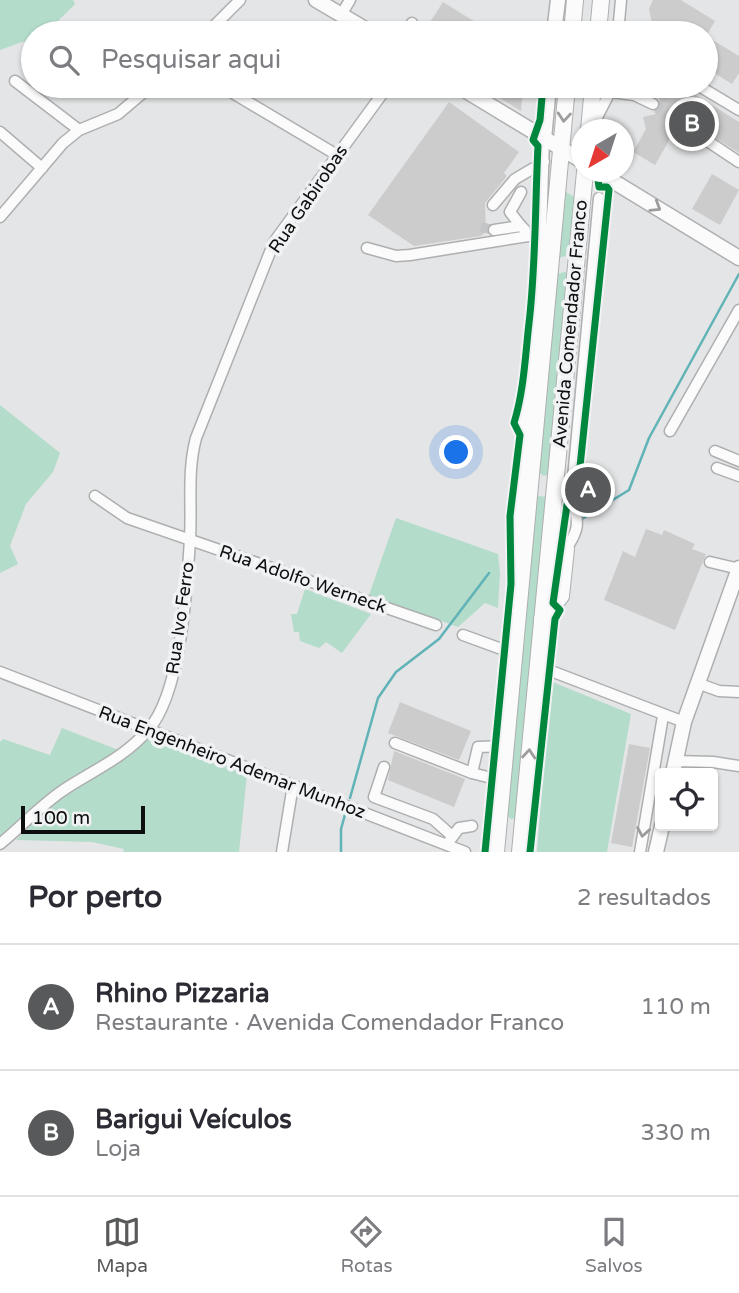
<!DOCTYPE html>
<html lang="pt">
<head>
<meta charset="utf-8">
<style>
  :root { --surface:#fff; --page:#f2f2f3; --text:#2b2b33; --muted:#7c7c81; --line:#e1e1e2; --accent:#58595a }
  body { margin:0; font-family:"Varela Round",sans-serif; background:var(--page); color:var(--text) }
  .controls { position:absolute; right:21px; bottom:21px; display:grid; overflow:hidden; border-radius:7px; box-shadow:0 2px 5px #0004 }
  .controls button { width:63px; height:63px; display:grid; place-items:center; padding:0; border:0; border-bottom:2px solid var(--line); background:var(--surface); color:var(--text); font:35px sans-serif }
  .compass { position:absolute; left:571px; top:119px; width:63px; height:63px; border-radius:50%; background:var(--surface); box-shadow:0 2px 5px #0004; rotate:219deg }
  .scale { position:absolute; left:21px; bottom:18px; width:124px; box-sizing:border-box; padding-left:7px; border:4px solid #0d0e0e; border-top:0; font-size:19px; line-height:24px; white-space:nowrap; color:#0d0e0e; -webkit-text-stroke:5px #f1f2f4; paint-order:stroke }
  .you { position:absolute; left:457px; top:453px; width:24px; height:24px; margin:-18px; border:5px solid #fff; border-radius:50%; background:#1a73e8; box-shadow:0 0 0 10px #1a73e833 }
  .badge { display:grid; place-items:center; width:46px; height:46px; border-radius:50%; background:var(--accent); color:#fff; font-size:23px; font-weight:700 }
  .pin { position:absolute; translate:-50% -50%; border:4px solid #fff; box-shadow:0 2px 7px #0006 }
  .list { margin:0; padding:0; list-style:none }
  h2 { display:flex; justify-content:space-between; align-items:center; height:91px; margin:0; padding:0 28px; font-size:30px }
  h2 small { font-size:23px; font-weight:400; color:var(--muted) }
  .list li { display:grid; grid-template-columns:46px 1fr auto; gap:21px; align-items:center; box-sizing:border-box; height:126px; padding:0 28px; border-top:2px solid var(--line) }
  .list b { display:block; font-size:26px; white-space:nowrap }
  .list p { margin:0; font-size:23px; white-space:nowrap; color:var(--muted) }
  .list em { font-size:23px; font-style:normal; color:var(--muted) }
  .icon { flex:none; width:38px; height:38px; fill:none; stroke:currentColor; stroke-width:2; stroke-linecap:round; stroke-linejoin:round }
  .map { position:relative; flex:none; width:739px; height:852px; overflow:hidden }
  .search { position:absolute; background:var(--surface); box-shadow:0 2px 5px #0004; left:21px; right:21px; top:21px; height:77px; display:flex; align-items:center; gap:18px; box-sizing:border-box; padding:0 24px; border-radius:38px; color:var(--muted); font-size:26px }
  .sheet { height:343px; background:var(--surface) }
  nav { display:flex; justify-content:space-around; align-items:center; box-sizing:border-box; height:98px; border-top:2px solid var(--line); background:var(--surface); font-size:19px; color:var(--muted) }
  nav a { display:grid; justify-items:center; gap:4px }
  nav .on { color:var(--accent) }
  .map>svg:first-child { display:block }
  .green { fill:#b3dcca }
  .lines { fill:none; stroke-linecap:round; stroke-linejoin:round }
  .stream { stroke:#60b3b6; stroke-width:2.5 }
  .building { fill:#cccccd }
  .minor-tunnel { stroke:#c4c5c6; stroke-width:10; stroke-dasharray:10 5; stroke-linecap:butt }
  .minor-casing { stroke:#aeafb0; stroke-width:13 }
  .major-casing { stroke:#aeafb0; stroke-width:17 }
  .highway-casing { stroke:#aeafb0; stroke-width:18 }
  .minor { stroke:#fbfbfb; stroke-width:10 }
  .major { stroke:#fbfbfb; stroke-width:14 }
  .highway { stroke:#fbfbfb; stroke-width:16 }
  .cycleway-casing { stroke:#f1f2f4; stroke-width:11 }
  .cycleway { stroke:#00873e; stroke-width:7 }
  .oneway { stroke:#9c9c9c }
  .labels { text-anchor:middle; stroke-width:7; stroke-linejoin:round; paint-order:stroke }
  .street-label { font-size:18px; fill:#0d0e0e; stroke:#f1f2f4 }
</style>
</head>
<body>
<div class="map">
<svg width="739" height="852" viewBox="0 0 739 852">
  <rect width="100%" height="100%" fill="#e4e5e6"/>
  <!-- green -->
  <g class="green">
    <path d="M0 0H73L75 4 49 30 33 33V38L0 50Z"/>
    <path d="M563 190 576 198 571 261 565 256 558 258Z"/>
    <path d="M565 272 568 274 550 473 544 476 538 472 557 274Z"/>
    <path d="M0 405 60 453 53 472 26 504 10 546 18 564 0 573Z"/>
    <path d="M536 492 539 496 547 497 517 818 511 819 506 815Z"/>
    <path d="M396 518 498 554 500 573 498 608 485 603 458 627 369 595Z"/>
    <path d="M305 589 371 614 342 653 326 642 319 648 300 641 299 632H294L291 614H297Z"/>
    <path d="M550 681 631 714 607 852H537Z"/>
    <path d="M62 728 121 751 0 842V742L3 739 50 755Z"/>
    <path d="M154 736 247 774 239 852H123L124 849 92 842 16 840 65 792Z"/>
  </g>
  <g class="lines">
    <!-- stream -->
    <g class="stream">
      <path d="M582 519 629 490 649 438 739 274"/>
      <path d="M350 798 378 698 396 672 439 639 489 573"/>
      <path d="M341 852V829L346 811"/>
    </g>
  </g>
  <!-- building -->
  <g class="building">
    <path d="M653 0H681L715 21 708 33H654L649 9Z"/>
    <path d="M443 2 493 33H423Z"/>
    <path d="M706 36 739 56V73L732 84 706 68Z"/>
    <path d="M480 86H523L521 111Z"/>
    <path d="M645 86H681L739 122V153L694 124 686 131 678 125 655 165 633 152 646 129 643 117 656 114 654 112 660 107 659 96Z"/>
    <path d="M449 102 519 152 504 173 507 176 485 203 486 232 481 236 414 246 368 215Z"/>
    <path d="M712 174 739 190 720 225 692 209Z"/>
    <path d="M646 529 662 535 664 530 695 544 692 549 706 554 675 630 604 600 623 551 635 557Z"/>
    <path d="M400 702 471 731 459 760 388 733Z"/>
    <path d="M629 744 650 748 632 847 611 843Z"/>
    <path d="M394 751 465 779 454 807 388 780Z"/>
  </g>
  <g class="lines">
    <!-- minor-tunnel -->
    <g class="minor-tunnel">
      <path d="M653 104 694 132"/>
      <path d="M481 227 494 230"/>
    </g>
    <!-- minor casing -->
    <g class="minor-casing">
      <g id="minor">
        <path d="M341 15 350 0"/>
        <path d="M207 33 240 0"/>
        <path d="M407 33 412 23"/>
        <path d="M618 33 621 0"/>
        <path d="M15 81 79 130"/>
        <path d="M221 86 337 155"/>
        <path d="M699 86 739 110"/>
        <path d="M612 92 634 95 653 104"/>
        <path d="M592 127 613 86"/>
        <path d="M0 132 42 168"/>
        <path d="M694 132 739 162"/>
        <path d="M493 205 515 179 544 162"/>
        <path d="M0 217 63 143 79 130 118 114 151 86"/>
        <path d="M521 226 510 212 521 192"/>
        <path d="M494 230 521 226 525 230"/>
        <path d="M367 248 396 256 410 255 541 234"/>
        <path d="M670 431 739 310"/>
        <path d="M715 451 739 461"/>
        <path d="M717 468 739 476"/>
        <path d="M95 496 127 518 436 625"/>
        <path d="M566 549C585 522 574 518 572 489L599 198"/>
        <path d="M522 560 515 545 517 496 541 234 544 139"/>
        <path d="M710 562 739 569"/>
        <path d="M463 635 515 654"/>
        <path d="M538 666 684 722"/>
        <path d="M0 672 465 852"/>
        <path d="M697 683 719 691 739 692"/>
        <path d="M395 743 472 773"/>
        <path d="M675 761 713 762 739 766"/>
        <path d="M384 767 374 797 433 819 451 835"/>
        <path d="M503 781 472 773 478 747 506 746"/>
        <path d="M450 840 459 828 472 826"/>
        <path d="M0 844C22 826 42 804 65 789 94 770 125 757 148 730 181 694 187 588 190 539 192 505 187 471 196 438L274 242 388 86"/>
        <path d="M282 852 293 785"/>
        <path d="M640 852 663 716"/>
      </g>
    </g>
    <!-- major casing -->
    <g class="major-casing">
      <g id="major">
        <path d="M316 0 372 33"/>
        <path d="M554 33 558 0"/>
        <path d="M458 86 582 161"/>
        <path d="M544 139 549 86"/>
        <path d="M598 172 739 258"/>
        <path d="M673 773 684 722 739 568"/>
        <path d="M656 852 662 826"/>
      </g>
    </g>
    <!-- highway casing -->
    <g class="highway-casing">
      <g id="highway">
        <path d="M572 33 575 0"/>
        <path d="M598 33 601 0"/>
        <path d="M589 130 593 86"/>
        <path d="M542 619 561 596 566 549 551 531"/>
        <path d="M496 852 567 86"/>
        <path d="M520 852 585 172"/>
      </g>
    </g>
    <!-- minor -->
    <use href="#minor" class="minor"/>
    <!-- major -->
    <use href="#major" class="major"/>
    <!-- highway -->
    <use href="#highway" class="highway"/>
    <!-- cycleway casing -->
    <g class="cycleway-casing">
      <g id="cycleway">
        <path d="M485 852 511 584 510 516 520 435 514 423C524 390 525 358 529 323 536 264 535 205 538 146L533 140 540 120 543 86"/>
        <path d="M530 852 555 619 560 610 553 603 567 505 577 495 609 190 607 187H599L597 172"/>
      </g>
    </g>
    <!-- cycleway -->
    <use href="#cycleway" class="cycleway"/>
  </g>
  <!-- one-way arrows -->
  <defs><path id="oneway-chevron" d="M-2-3.5L2.5 0L-2 3.5" fill="none" stroke-width="1.6" stroke-linecap="round" stroke-linejoin="round" transform="scale(1.75)"/></defs>
  <g class="oneway">
    <use href="#oneway-chevron" transform="translate(564 117) rotate(95)"/>
    <use href="#oneway-chevron" transform="translate(656 207) rotate(32)"/>
    <use href="#oneway-chevron" transform="translate(529 754) rotate(-85)"/>
    <use href="#oneway-chevron" transform="translate(643 832) rotate(100)"/>
  </g>
  <g class="labels">
    <!-- street labels -->
    <g class="street-label">
      <text transform="translate(308 199) rotate(-56)" y="6">Rua Gabirobas</text>
      <text transform="translate(570 324) rotate(-85)" y="6">Avenida Comendador Franco</text>
      <text transform="translate(303 579) rotate(19)" y="6">Rua Adolfo Werneck</text>
      <text transform="translate(180 618) rotate(-82)" y="6">Rua Ivo Ferro</text>
      <text transform="translate(232 762) rotate(21)" y="6">Rua Engenheiro Ademar Munhoz</text>
    </g>
  </g>
</svg>
<div class="controls">
<button><svg class="icon" aria-label="locate" viewBox="0 0 24 24"><circle cx="12" cy="12" r="6"/><path d="M12 2v4M12 18v4M2 12h4M18 12h4"/></svg></button>
</div>
<svg class="compass" viewBox="-18 -18 36 36"><path d="M0-13l5 13h-10z" fill="#e53935"/><path d="M0 13l5-13h-10z" fill="#7c7c81"/></svg>
<div class="scale">100 m</div>
<div class="you"></div>
<div class="pin badge" style="left:588px;top:490px">A</div>
<div class="pin badge" style="left:692px;top:124px">B</div>
<div class="search"><svg class="icon" aria-label="search" viewBox="0 0 24 24"><circle cx="10" cy="10" r="6"/><path d="M15 15l6 6"/></svg>Pesquisar aqui</div>
</div>
<section class="sheet">
<h2>Por perto<small>2 resultados</small></h2>
<ul class="list">
<li><span class="badge">A</span><div><b>Rhino Pizzaria</b><p>Restaurante · Avenida Comendador Franco</p></div><em>110 m</em></li>
<li><span class="badge">B</span><div><b>Barigui Veículos</b><p>Loja</p></div><em>330 m</em></li>
</ul>
</section>
<nav>
<a class="on"><svg class="icon" aria-label="map" viewBox="0 0 24 24"><path d="M3 6l6-2 6 2 6-2v14l-6 2-6-2-6 2zM9 4v14M15 6v14"/></svg>Mapa</a>
<a><svg class="icon" aria-label="directions" viewBox="0 0 24 24"><path d="M12 3l9 9-9 9-9-9zM9 14v-3h6M13 9l2 2-2 2"/></svg>Rotas</a>
<a><svg class="icon" aria-label="saved" viewBox="0 0 24 24"><path d="M7 4h10v16l-5-4-5 4z"/></svg>Salvos</a>
</nav>
</body>
</html>
